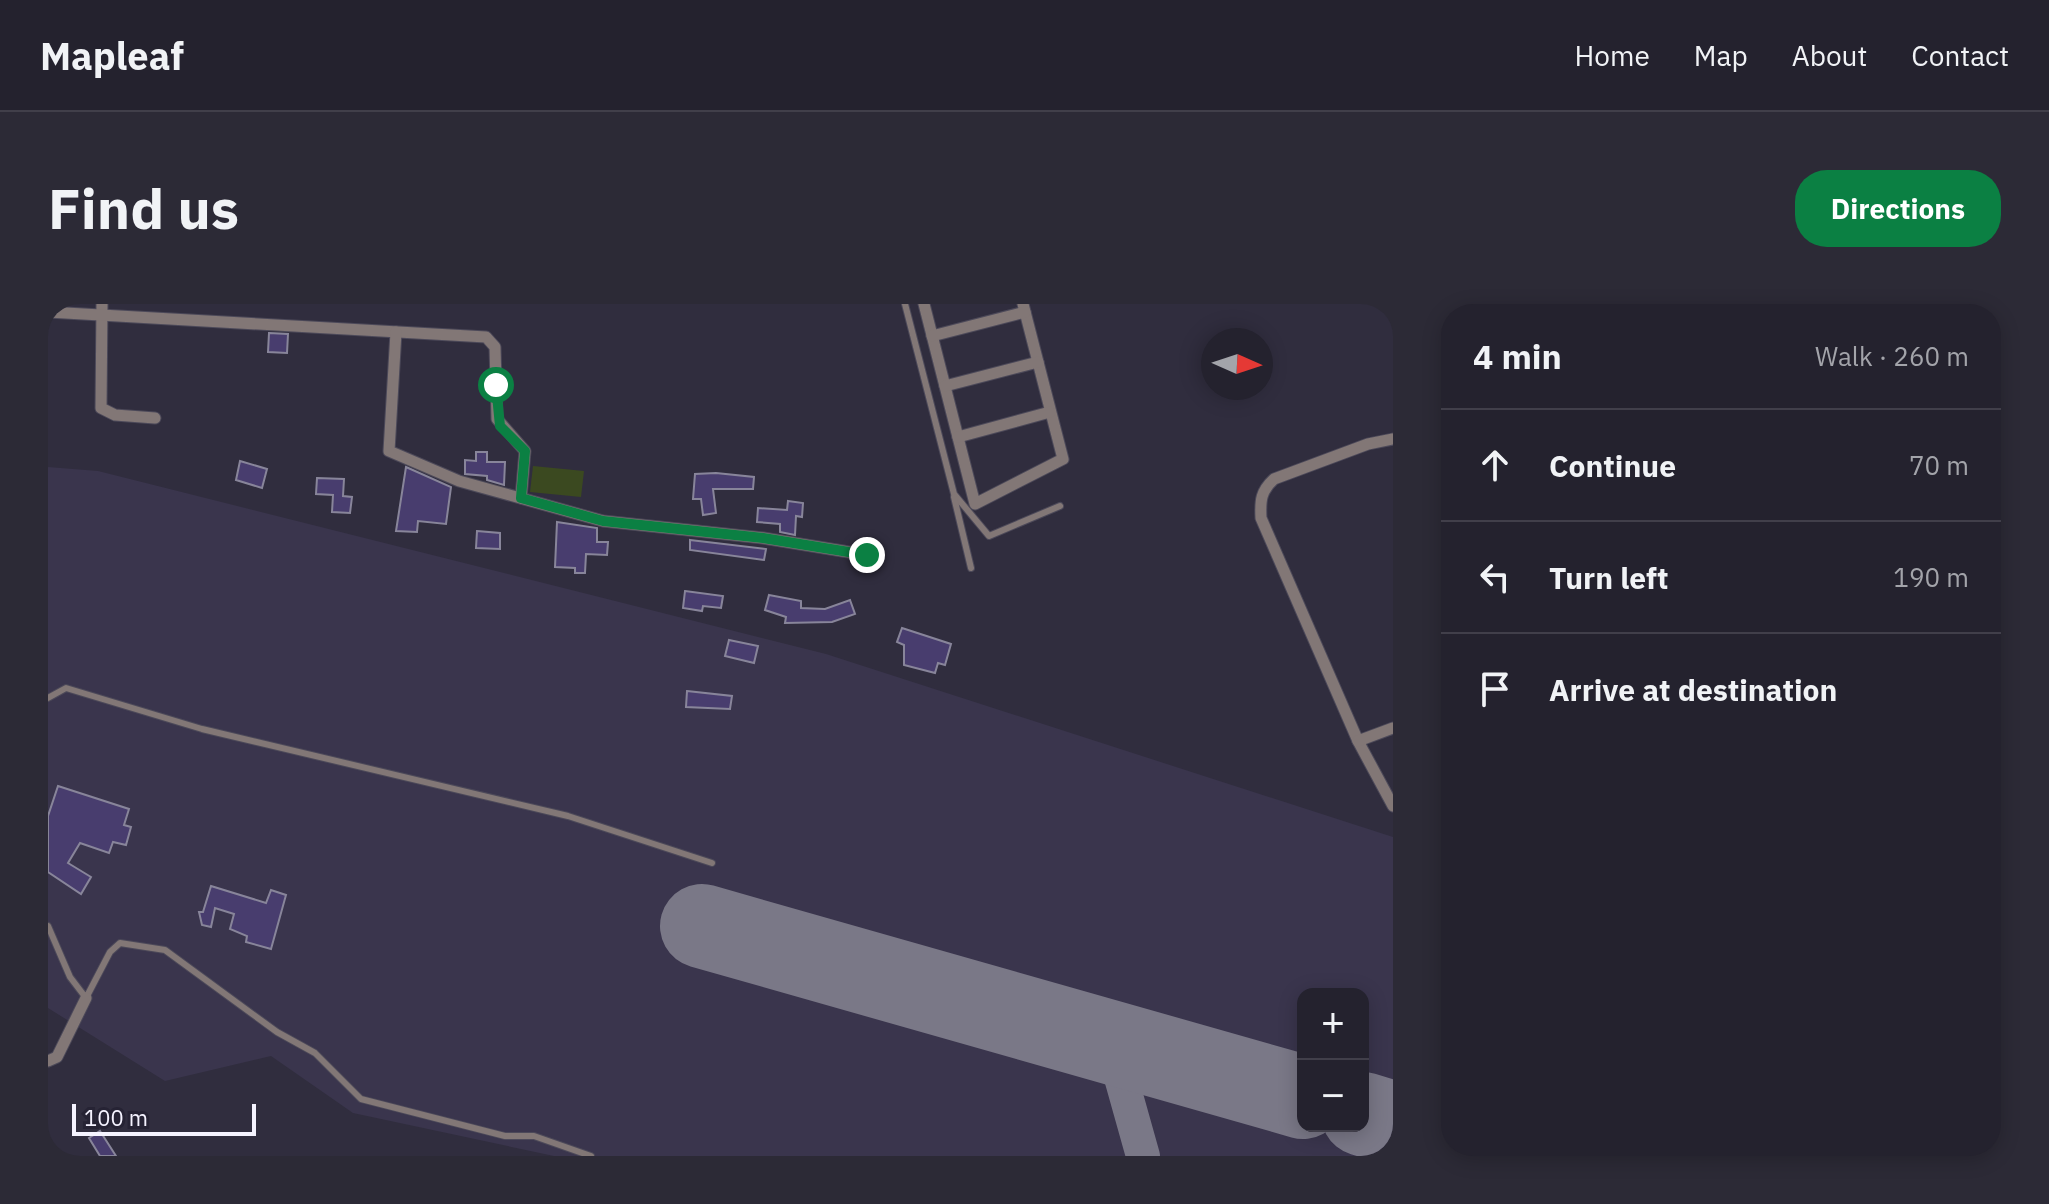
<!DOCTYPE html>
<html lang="en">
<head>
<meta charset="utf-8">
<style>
  :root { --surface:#24222e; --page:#2c2a36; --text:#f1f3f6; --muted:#a3a4aa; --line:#413f4a; --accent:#0b8043 }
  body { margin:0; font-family:"IBM Plex Sans",sans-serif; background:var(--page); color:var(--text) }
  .controls { position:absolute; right:24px; bottom:24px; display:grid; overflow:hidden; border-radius:16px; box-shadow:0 4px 20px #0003 }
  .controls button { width:72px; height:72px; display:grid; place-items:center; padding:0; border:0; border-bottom:2px solid var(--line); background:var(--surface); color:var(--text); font:40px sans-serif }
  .compass { position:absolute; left:1153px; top:24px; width:72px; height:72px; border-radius:50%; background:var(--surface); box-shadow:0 4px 20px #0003; rotate:93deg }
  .scale { position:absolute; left:24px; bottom:20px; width:184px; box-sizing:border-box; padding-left:8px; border:4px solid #f5f3ff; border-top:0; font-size:22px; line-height:28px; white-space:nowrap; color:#f5f3ff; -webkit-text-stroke:6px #262334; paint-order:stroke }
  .stop { position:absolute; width:24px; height:24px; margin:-18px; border:6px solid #0b8043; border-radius:50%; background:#fff }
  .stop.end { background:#0b8043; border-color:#fff; box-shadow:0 2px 8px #0008 }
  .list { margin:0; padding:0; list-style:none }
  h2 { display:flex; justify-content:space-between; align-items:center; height:104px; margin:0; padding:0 32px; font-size:34px }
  h2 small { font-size:26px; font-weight:400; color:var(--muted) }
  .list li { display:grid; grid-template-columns:52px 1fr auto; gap:24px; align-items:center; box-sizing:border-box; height:112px; padding:0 32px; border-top:2px solid var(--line) }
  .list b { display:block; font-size:30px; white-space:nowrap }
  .list em { font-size:26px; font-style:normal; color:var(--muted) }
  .icon { flex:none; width:44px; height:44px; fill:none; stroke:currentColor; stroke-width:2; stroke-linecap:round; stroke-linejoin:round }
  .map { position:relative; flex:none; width:1345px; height:852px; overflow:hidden; border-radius:32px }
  header { display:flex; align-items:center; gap:48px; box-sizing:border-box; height:112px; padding:0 40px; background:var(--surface); border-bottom:2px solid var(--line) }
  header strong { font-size:38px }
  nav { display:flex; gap:44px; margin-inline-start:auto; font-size:28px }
  .intro { display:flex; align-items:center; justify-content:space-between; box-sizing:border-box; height:192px; padding:0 48px }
  h1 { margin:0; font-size:56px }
  .button { padding:20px 36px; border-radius:32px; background:var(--accent); color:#fff; font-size:28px; font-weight:700 }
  main { display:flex; gap:48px; padding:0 48px }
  aside { flex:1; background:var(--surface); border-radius:32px; box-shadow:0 4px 20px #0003 }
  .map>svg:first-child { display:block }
  .built { fill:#3a354d; fill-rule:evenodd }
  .green { fill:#3b4920 }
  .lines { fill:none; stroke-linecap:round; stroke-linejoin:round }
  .taxiway { stroke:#7a7887; stroke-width:34 }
  .runway { stroke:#7a7887; stroke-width:84 }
  .building { fill:#483d6e; stroke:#88859a; stroke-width:2 }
  .lane-casing { stroke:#4c4959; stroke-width:8 }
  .street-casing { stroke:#4c4959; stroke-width:13 }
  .lane { stroke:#827776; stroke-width:6 }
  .street { stroke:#827776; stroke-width:11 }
  .route { stroke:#0b8043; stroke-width:10 }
</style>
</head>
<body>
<header>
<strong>Mapleaf</strong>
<nav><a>Home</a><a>Map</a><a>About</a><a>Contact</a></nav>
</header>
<div class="intro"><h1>Find us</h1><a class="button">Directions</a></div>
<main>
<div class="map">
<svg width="1345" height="852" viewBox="0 0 1345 852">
  <rect width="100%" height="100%" fill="#302d3e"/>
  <!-- built -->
  <path class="built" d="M0 163 50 167 778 350 1345 533V852H506L305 809 223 752 117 777 0 704ZM1255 690H1315V822H1255Z"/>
  <!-- green -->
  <path class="green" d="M485 162 536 167 533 193 482 188Z"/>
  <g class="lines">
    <!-- taxiway -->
    <path class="taxiway" d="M1063 738 1095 852"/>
    <!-- runway -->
    <g class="runway">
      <path d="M654 622 1255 793"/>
      <path d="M1315 810 1345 819"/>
    </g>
  </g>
  <!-- building -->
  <g class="building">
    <path d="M221 29 240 30 239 49 220 48Z"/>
    <path d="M428 148H439V158H457L456 181 439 176V172L417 170V156L428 157Z"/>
    <path d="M192 157 219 165 214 184 188 176Z"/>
    <path d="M358 163 403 183 398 220 370 217 369 228 348 227Z"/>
    <path d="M668 169 706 173 705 185H665L668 209 655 211 653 195H645L647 170Z"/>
    <path d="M269 174 296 175 295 192 304 193 302 209 284 208 285 191 268 190Z"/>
    <path d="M740 197 755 199 754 213 748 212 747 231 732 228V220L709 218 710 204 739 206Z"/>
    <path d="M509 218 549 224V238H560L559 251 538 250 537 269H527V264L507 263Z"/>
    <path d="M429 227 452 229V245L428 244Z"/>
    <path d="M642 236 718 245 716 256 642 246Z"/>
    <path d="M637 287 675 292 673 304 655 302 654 307 635 304Z"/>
    <path d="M721 291 753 297V304L777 305 802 296 807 310 784 318 737 319 738 313 717 306Z"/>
    <path d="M854 324 903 340 897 361 890 359 887 369 856 361V341L849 338Z"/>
    <path d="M681 336 710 342 706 359 677 352Z"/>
    <path d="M639 387 684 392 682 405 638 403Z"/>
    <path d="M10 482 81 505 76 521 83 523 78 541 65 538 61 549 32 539 20 559 43 573 33 590 0 568V512Z"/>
    <path d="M163 582 218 599 223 586 238 591 223 645 198 638 199 632 182 625 186 610 167 604 163 623 154 621 151 608H155Z"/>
    <path d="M52 827 68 852H52L41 834Z"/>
  </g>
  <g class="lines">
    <!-- lane casing -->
    <g class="lane-casing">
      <g id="lane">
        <path d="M857 0 906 190 941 232 1012 202"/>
        <path d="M906 193 923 264"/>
        <path d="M0 394 18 384 154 425 520 512 664 559"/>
        <path d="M0 622 22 673 38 694 62 648 72 639 117 646 229 728 267 749 313 795 457 832H486L543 852"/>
      </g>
    </g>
    <!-- street casing -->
    <g class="street-casing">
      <g id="street">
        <path d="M54 0 53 104 67 111 107 114"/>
        <path d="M876 0 927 200 1015 155 975 0"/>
        <path d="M0 8 438 33 447 43 449 115 477 147 473 194"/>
        <path d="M348 28 341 147 411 177 555 217 715 234 819 251"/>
        <path d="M884 32 977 8"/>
        <path d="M897 82 990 58"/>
        <path d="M910 133 1002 108"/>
        <path d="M1345 135 1320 140 1226 175C1213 187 1212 196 1213 214L1310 437 1345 502"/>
        <path d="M1310 437 1345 424"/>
        <path d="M0 757 9 753 38 694"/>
      </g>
    </g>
    <!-- lane -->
    <use href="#lane" class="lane"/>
    <!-- street -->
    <use href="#street" class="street"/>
  </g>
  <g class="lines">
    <!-- route -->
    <path class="route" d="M448 81 452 122 477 147 473 194 555 217 715 234 819 251"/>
  </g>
</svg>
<div class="controls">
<button>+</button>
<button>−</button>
</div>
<svg class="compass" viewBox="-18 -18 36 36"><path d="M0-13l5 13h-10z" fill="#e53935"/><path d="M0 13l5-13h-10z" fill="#a3a4aa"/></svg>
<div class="scale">100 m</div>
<div class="stop" style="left:448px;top:81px"></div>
<div class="stop end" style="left:819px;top:251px"></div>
</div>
<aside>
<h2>4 min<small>Walk · 260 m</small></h2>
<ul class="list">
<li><svg class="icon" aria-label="ahead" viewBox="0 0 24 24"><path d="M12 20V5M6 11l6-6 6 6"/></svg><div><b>Continue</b></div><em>70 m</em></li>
<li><svg class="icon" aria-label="left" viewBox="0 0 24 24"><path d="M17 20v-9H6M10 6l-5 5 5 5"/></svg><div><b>Turn left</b></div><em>190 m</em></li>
<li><svg class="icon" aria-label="arrive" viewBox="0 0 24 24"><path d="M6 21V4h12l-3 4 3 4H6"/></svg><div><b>Arrive at destination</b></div></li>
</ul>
</aside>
</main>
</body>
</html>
